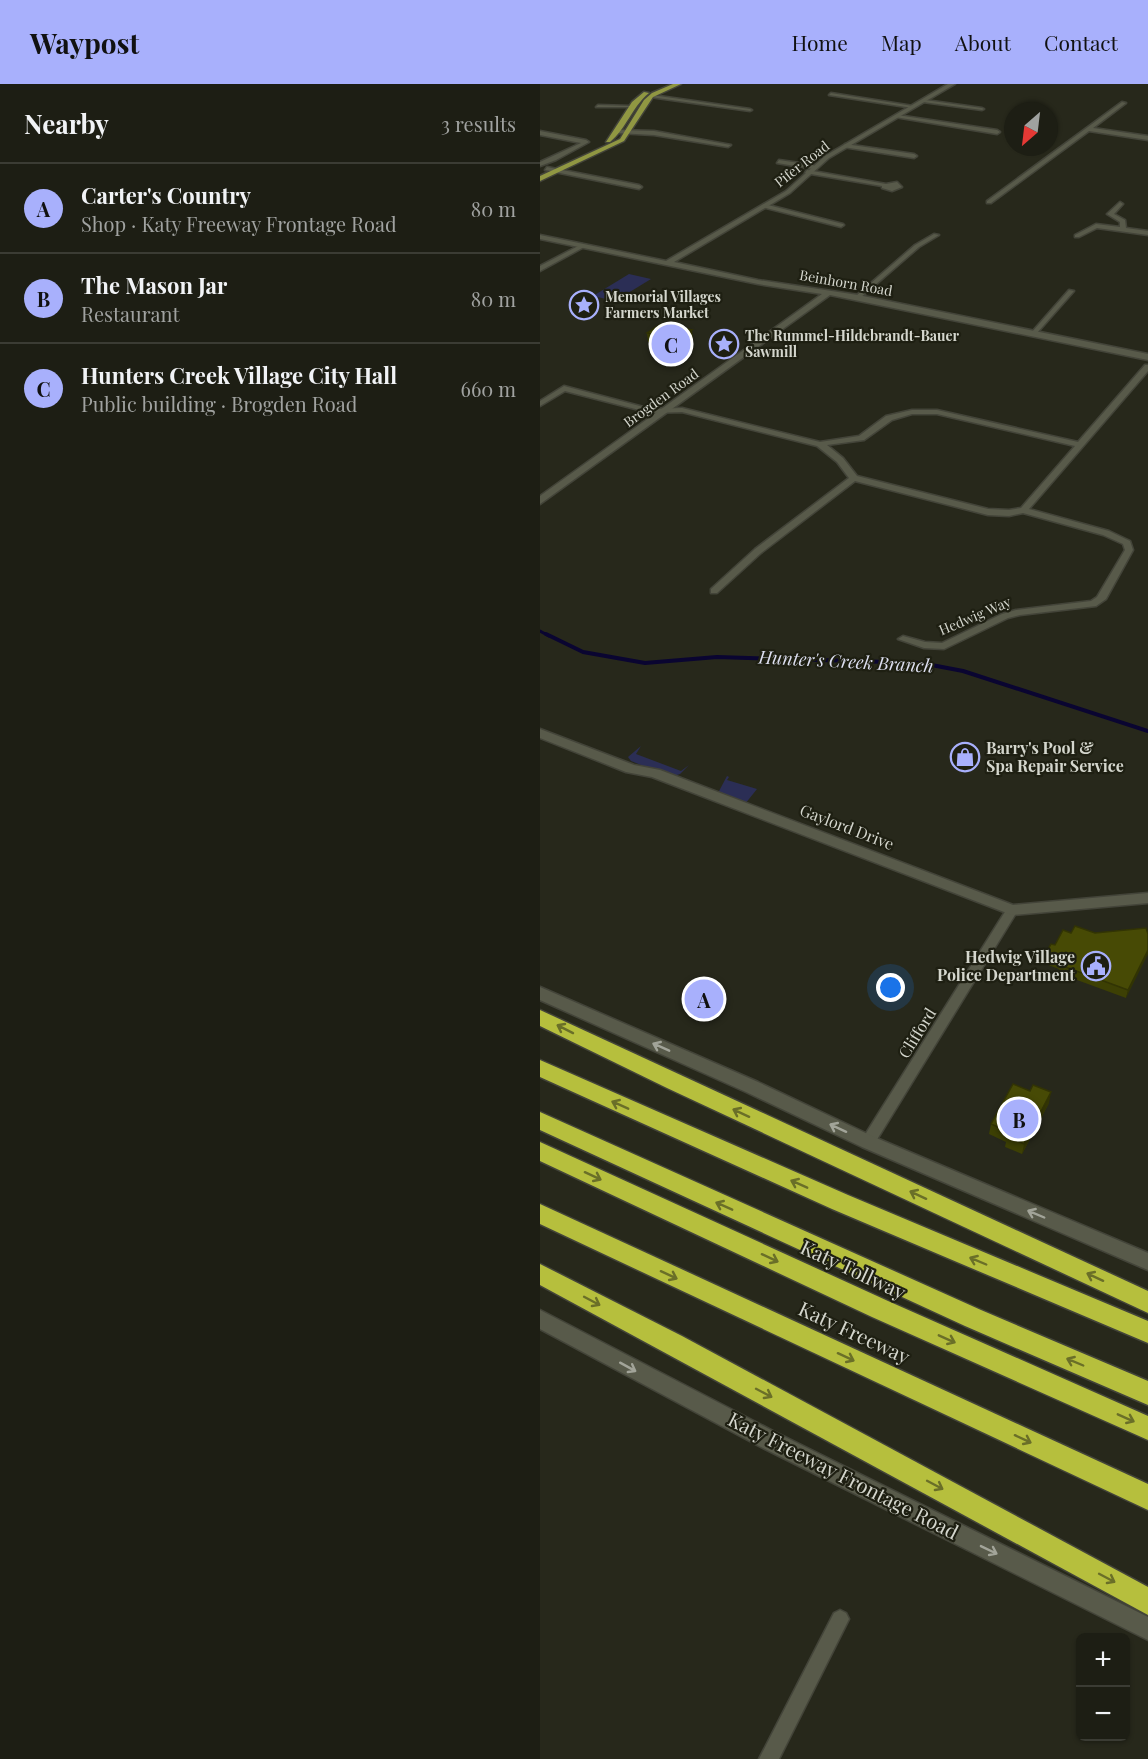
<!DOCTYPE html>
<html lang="en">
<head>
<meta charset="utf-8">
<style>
  :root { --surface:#1d1e14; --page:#25271d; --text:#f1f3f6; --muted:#a0a2a0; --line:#3b3c34; --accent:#a8b0fc }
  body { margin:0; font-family:"Playfair Display",serif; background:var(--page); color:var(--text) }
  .controls { position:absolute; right:18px; bottom:18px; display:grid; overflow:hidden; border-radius:9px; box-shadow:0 2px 4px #0004 }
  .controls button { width:54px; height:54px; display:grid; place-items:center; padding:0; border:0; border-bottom:2px solid var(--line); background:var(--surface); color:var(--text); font:30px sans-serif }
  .compass { position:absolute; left:464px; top:18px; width:54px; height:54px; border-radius:50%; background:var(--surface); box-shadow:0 2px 4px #0004; rotate:208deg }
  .you { position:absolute; left:351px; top:904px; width:21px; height:21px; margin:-15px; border:4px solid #fff; border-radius:50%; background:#1a73e8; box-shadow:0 0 0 9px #1a73e833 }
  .badge { display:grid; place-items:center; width:39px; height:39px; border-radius:50%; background:var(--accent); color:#111; font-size:20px; font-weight:700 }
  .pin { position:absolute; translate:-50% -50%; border:3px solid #fff; box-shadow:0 2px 6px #0006 }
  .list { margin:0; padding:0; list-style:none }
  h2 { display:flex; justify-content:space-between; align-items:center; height:78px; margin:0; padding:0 24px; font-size:26px }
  h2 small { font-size:20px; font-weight:400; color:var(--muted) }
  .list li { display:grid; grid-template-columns:39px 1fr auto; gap:18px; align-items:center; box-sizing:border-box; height:90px; padding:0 24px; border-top:2px solid var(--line) }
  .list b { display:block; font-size:22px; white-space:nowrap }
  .list p { margin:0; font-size:20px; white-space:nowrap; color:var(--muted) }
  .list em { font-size:20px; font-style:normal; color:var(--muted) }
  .map { position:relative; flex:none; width:608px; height:1675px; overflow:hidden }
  header { display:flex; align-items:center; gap:36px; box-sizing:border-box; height:84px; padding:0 30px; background:var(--accent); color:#111 }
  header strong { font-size:28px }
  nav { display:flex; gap:33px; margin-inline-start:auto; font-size:21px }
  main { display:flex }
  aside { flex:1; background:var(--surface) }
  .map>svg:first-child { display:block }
  .green { fill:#2b2e55 }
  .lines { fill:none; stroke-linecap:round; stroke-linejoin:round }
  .stream-far1 { stroke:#0a0531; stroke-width:3 }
  .stream { stroke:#0a0531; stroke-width:4 }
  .street-casing { stroke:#434439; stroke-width:3 }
  .secondary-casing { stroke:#434439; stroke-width:3 }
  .primary-casing { stroke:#434439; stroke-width:3 }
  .highway-casing { stroke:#434439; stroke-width:3 }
  .street { fill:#585a4a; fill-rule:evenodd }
  .secondary { fill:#585a4a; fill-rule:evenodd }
  .primary { fill:#909742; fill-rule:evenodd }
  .highway { fill:#b6bf3d; fill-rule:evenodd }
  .wall { fill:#3d4004 }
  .shaded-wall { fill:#323404 }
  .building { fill:#474a05; stroke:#323404; stroke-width:1.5 }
  .oneway { stroke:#6a6f28 }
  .oneway2 { stroke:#a2a499 }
  .labels { text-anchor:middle; stroke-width:4.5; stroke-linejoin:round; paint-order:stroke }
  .far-street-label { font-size:14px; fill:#d4d6cd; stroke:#1e1f12 }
  .far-poi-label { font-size:14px; font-weight:bold; fill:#d4d6cd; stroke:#1e1f12; text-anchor:start }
  .poi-label { font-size:16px; font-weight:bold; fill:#d4d6cd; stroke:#1e1f12; text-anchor:start }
  .street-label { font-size:16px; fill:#d4d6cd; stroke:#1e1f12 }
  .water-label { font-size:18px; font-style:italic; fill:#dddff0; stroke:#1e1f12 }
  .near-street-label { font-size:20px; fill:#d4d6cd; stroke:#1e1f12 }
</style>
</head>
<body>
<header>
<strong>Waypost</strong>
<nav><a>Home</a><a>Map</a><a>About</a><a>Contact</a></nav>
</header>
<main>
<aside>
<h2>Nearby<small>3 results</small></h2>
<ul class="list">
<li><span class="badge">A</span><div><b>Carter's Country</b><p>Shop · Katy Freeway Frontage Road</p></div><em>80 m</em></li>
<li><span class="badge">B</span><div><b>The Mason Jar</b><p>Restaurant</p></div><em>80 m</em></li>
<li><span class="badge">C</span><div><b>Hunters Creek Village City Hall</b><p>Public building · Brogden Road</p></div><em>660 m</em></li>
</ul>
</aside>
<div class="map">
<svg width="608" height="1675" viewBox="0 0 608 1675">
  <rect width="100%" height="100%" fill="#27281b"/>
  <!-- green -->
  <g class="green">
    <path d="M89 190 111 195 75 217 53 212Z"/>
    <path d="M101 662 96 670 141 687 149 681 140 690 131 693 91 677 88 673Z"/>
    <path d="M187 692 189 693 187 696 217 705 205 720 178 709Z"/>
  </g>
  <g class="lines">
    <!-- stream-far1 -->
    <path class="stream-far1" d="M0 547 9 552"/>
    <!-- stream -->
    <path class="stream" d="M6 550 43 568 105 579 177 573 381 579 423 587 608 647"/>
    <!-- street casing -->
    <g class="street-casing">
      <g id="street">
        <path d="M291 9 373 22 375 23 373 24 289 11Z"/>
        <path d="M112 11 210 25 212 26 210 27 110 13Z"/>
        <path d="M385 16 442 24 444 25 442 26 383 18Z"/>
        <path d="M582 18 586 19 553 44 608 52V56L549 47 451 119H447V117Z"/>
        <path d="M58 21 90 22 92 23H56Z"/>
        <path d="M357 31 457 46 460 48 457 50 355 33Z"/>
        <path d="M79 46 114 47 191 61 188 63 114 51 77 49Z"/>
        <path d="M0 47 46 56 49 58 16 76 0 82V78L41 59 0 51Z"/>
        <path d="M305 60 374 70 377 72 374 74 303 63Z"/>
        <path d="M239 76 273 81 276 83 273 85 237 79Z"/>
        <path d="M7 83 99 101 102 103 99 105 5 86Z"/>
        <path d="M267 86 346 100 357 98 362 103 352 107 342 104V102L265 89Z"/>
        <path d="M580 118 583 120 574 130 585 136 586 144 608 147V151L557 144 539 153H535V151L556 140 580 143V138L567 130Z"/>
        <path d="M224 120 303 140 304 141 301 143 222 123Z"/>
        <path d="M394 150 399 151 379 163 320 214H316V212L375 161Z"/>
        <path d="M42 160 44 163 0 187V182Z"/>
        <path d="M529 206 534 207 496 250H492V248Z"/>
        <path d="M605 281H608V287L489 425 569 447 590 457 593 466 566 515 556 522 480 531 468 534 404 565 384 564 358 555 363 552 385 558 402 559 462 530 476 526 551 517 557 513 585 466 583 460 563 451 483 429 469 432 448 431 315 397 221 469 177 509H171V505L215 465 309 394 297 378 277 362 142 328 111 329 25 307 0 322V317L24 302 111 325 142 324 280 358 319 352 346 332 372 326H397L538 358ZM372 330H397L535 362 481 424 469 426 448 425 317 392 303 374 287 361 324 356 352 336Z"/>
        <path d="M472 822 478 826 333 1062 328 1064 323 1062 321 1058 323 1054 468 823Z"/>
        <path d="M300 1526 306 1529 309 1535 239 1675H219L294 1529Z"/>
      </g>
    </g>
    <!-- secondary casing -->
    <g class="secondary-casing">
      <g id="secondary">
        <path d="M408 0H415L289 74 250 109 134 178 218 196 318 211 608 270V276L290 211 0 420V412L282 210 218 200 0 155V151L126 177 246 107 285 72Z"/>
        <path d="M0 645 94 681 120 686 473 821 608 809V819L472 831 112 693 86 688 0 654Z"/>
        <path d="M0 903 218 998 334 1053 608 1169V1186L322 1063 206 1008 0 916Z"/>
        <path d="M0 1226 233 1347 608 1533V1556L219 1362 0 1245Z"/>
      </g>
    </g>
    <!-- primary casing -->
    <g class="primary-casing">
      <g id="primary">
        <path d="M133 0H141L113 13 84 57 0 97V92L80 55 104 16 112 9Z"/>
        <path d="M104 8 109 9C91 24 87 44 70 58H66L92 18Z"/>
      </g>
    </g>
    <!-- highway casing -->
    <g class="highway-casing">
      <g id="highway">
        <path d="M0 926 608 1207V1229L127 1004 0 942Z"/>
        <path d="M0 976 308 1111 608 1237V1259L292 1125 0 993Z"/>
        <path d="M0 1028 441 1226 608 1297V1321L425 1242 0 1046Z"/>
        <path d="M0 1058 348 1217 608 1332V1356L332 1233 0 1077Z"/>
        <path d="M0 1120 608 1400V1426L0 1140Z"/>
        <path d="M0 1180 142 1252 608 1503V1531L0 1201Z"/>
      </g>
    </g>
    <!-- street -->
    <use href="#street" class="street"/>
    <!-- secondary -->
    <use href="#secondary" class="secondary"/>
    <!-- primary -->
    <use href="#primary" class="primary"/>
    <!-- highway -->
    <use href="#highway" class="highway"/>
  </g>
  <!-- wall -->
  <g class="wall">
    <path d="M107 249 153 255 134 268 117 264V260L108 258Z"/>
    <path d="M606 844 586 914 518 889 519 885 503 879 504 872 515 861 531 849H555Z"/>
    <path d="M509 1019 482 1070 465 1063 466 1058 449 1050 451 1040Z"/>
  </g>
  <!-- shaded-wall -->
  <g class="shaded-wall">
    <path d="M152 246 153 255 134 268V259Z"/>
    <path d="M608 866V870L586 914 588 906Z"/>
    <path d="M511 1008 509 1019 482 1070 484 1060Z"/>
  </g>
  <!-- building -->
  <g class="building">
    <path d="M121 240 152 246 134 259 116 255 121 252 107 249Z"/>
    <path d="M535 842 555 849 606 844 608 850V866L588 906 520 881 521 878 504 872 511 860 515 861 523 846 531 849Z"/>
    <path d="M473 1000 490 1007 493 1001 511 1008 484 1060 467 1052 469 1048 451 1040Z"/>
  </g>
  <!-- one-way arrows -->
  <defs><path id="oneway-shaft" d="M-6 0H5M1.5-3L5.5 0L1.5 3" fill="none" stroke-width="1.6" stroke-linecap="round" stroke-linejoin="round" transform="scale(1.5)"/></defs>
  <g class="oneway">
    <use href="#oneway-shaft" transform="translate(25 945) rotate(-153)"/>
    <use href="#oneway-shaft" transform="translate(80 1021) rotate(-156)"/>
    <use href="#oneway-shaft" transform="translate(201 1029) rotate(-155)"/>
    <use href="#oneway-shaft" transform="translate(53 1092) rotate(25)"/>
    <use href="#oneway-shaft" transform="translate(259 1100) rotate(-156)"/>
    <use href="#oneway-shaft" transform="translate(378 1111) rotate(-155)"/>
    <use href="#oneway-shaft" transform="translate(184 1122) rotate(-156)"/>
    <use href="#oneway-shaft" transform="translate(230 1174) rotate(25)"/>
    <use href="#oneway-shaft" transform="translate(438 1177) rotate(-157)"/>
    <use href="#oneway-shaft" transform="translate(129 1191) rotate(25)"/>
    <use href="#oneway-shaft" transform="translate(555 1193) rotate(-155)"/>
    <use href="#oneway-shaft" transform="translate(52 1217) rotate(28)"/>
    <use href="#oneway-shaft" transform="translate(407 1255) rotate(24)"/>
    <use href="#oneway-shaft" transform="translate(306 1273) rotate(25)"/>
    <use href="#oneway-shaft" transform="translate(535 1278) rotate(-157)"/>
    <use href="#oneway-shaft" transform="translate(224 1309) rotate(28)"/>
    <use href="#oneway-shaft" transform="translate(586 1334) rotate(24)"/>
    <use href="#oneway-shaft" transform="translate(483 1355) rotate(25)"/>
    <use href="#oneway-shaft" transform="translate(395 1401) rotate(28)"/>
    <use href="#oneway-shaft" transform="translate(567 1494) rotate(28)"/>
  </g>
  <g class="oneway2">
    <use href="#oneway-shaft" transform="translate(121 963) rotate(-156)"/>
    <use href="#oneway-shaft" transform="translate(298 1044) rotate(-155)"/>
    <use href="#oneway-shaft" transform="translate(496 1130) rotate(-157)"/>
    <use href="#oneway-shaft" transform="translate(88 1283) rotate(29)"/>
    <use href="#oneway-shaft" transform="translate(449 1466) rotate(26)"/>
  </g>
  <!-- icons -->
  <defs>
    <g id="sight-ring" transform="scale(1.5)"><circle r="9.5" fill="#1e1f12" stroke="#a8b0fc" stroke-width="1.5"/><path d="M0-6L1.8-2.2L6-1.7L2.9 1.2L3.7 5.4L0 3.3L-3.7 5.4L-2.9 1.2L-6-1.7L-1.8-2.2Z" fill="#a8b0fc"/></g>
    <g id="shop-ring" transform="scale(1.5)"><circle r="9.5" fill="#1e1f12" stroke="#a8b0fc" stroke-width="1.5"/><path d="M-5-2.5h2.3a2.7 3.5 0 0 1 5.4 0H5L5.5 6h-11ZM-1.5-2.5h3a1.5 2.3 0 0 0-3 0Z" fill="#a8b0fc"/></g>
    <g id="civic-ring" transform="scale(1.5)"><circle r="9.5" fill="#1e1f12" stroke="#a8b0fc" stroke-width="1.5"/><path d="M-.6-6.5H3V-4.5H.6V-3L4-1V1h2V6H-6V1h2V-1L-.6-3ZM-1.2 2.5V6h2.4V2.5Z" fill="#a8b0fc"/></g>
  </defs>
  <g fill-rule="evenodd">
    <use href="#sight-ring" x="44" y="221"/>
    <use href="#sight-ring" x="184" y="260"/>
    <use href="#shop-ring" x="425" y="673"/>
    <use href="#civic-ring" x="556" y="882"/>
  </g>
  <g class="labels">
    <!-- far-street labels -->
    <g class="far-street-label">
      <text transform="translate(262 80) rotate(-38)" y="5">Pifer Road</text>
      <text transform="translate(306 199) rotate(10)" y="5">Beinhorn Road</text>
      <text transform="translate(121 314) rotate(-36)" y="5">Brogden Road</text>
      <text transform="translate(435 532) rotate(-23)" y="5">Hedwig Way</text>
    </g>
    <!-- far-poi labels -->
    <g class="far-poi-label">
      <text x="65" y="218">Memorial Villages<tspan x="65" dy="16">Farmers Market</tspan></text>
      <text x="205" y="257">The Rummel-Hildebrandt-Bauer<tspan x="205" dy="16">Sawmill</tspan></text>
    </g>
    <!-- poi labels -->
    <g class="poi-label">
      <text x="446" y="670">Barry's Pool &amp;<tspan x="446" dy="18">Spa Repair Service</tspan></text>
      <text x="535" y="879" text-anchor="end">Hedwig Village<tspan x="535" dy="18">Police Department</tspan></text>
    </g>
    <!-- street labels -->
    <g class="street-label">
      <text transform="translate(307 743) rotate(21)" y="6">Gaylord Drive</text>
      <text transform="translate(377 949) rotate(-58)" y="6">Clifford</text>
    </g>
    <!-- water labels -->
    <g class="water-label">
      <text transform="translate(306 578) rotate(3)" y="6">Hunter's Creek Branch</text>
    </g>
    <!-- near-street labels -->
    <g class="near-street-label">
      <text transform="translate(313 1186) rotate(25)" y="7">Katy Tollway</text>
      <text transform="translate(314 1249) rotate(25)" y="7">Katy Freeway</text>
      <text transform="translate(303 1392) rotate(27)" y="7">Katy Freeway Frontage Road</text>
    </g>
  </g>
</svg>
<div class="controls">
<button>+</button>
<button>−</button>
</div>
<svg class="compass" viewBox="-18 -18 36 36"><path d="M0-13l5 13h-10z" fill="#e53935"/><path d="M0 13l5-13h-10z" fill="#a0a2a0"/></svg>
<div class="you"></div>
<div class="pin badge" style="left:164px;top:915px">A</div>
<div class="pin badge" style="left:479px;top:1035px">B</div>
<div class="pin badge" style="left:131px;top:260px">C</div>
</div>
</main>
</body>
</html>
